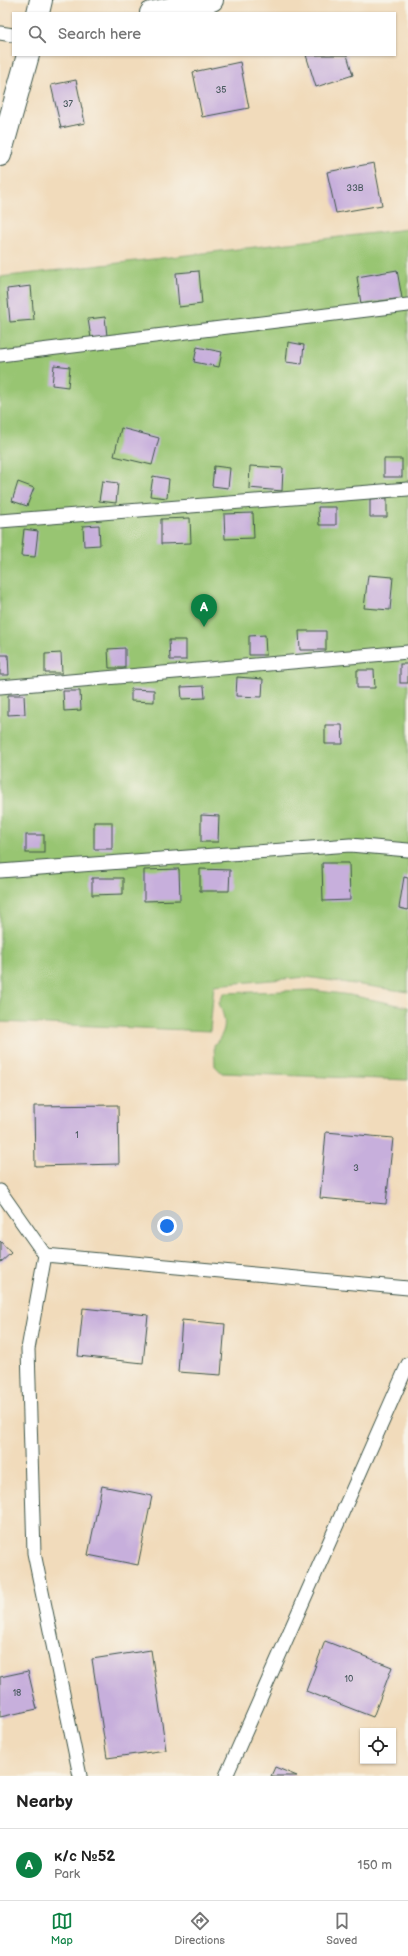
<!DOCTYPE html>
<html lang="en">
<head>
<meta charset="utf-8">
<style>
  :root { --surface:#fff; --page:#f6f6f6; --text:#222; --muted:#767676; --line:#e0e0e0; --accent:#0b8043 }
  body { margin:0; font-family:"Balsamiq Sans",sans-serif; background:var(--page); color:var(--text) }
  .controls { position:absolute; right:12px; bottom:12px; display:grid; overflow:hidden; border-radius:0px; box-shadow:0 1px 3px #0004 }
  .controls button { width:36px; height:36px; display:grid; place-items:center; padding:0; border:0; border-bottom:1px solid var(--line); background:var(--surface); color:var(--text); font:20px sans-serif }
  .you { position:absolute; left:167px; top:1226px; width:14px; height:14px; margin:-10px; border:3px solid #fff; border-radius:50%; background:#1a73e8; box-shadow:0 0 0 6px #1a73e833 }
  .badge { display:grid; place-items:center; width:26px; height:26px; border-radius:50%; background:var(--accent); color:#fff; font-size:13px; font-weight:700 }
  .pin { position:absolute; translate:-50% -33px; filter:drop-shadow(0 1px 2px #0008) }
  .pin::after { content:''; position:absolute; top:21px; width:14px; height:12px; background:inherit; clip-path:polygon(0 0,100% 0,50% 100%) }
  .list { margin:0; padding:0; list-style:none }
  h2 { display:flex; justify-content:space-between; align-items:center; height:52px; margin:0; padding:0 16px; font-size:17px }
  h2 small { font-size:13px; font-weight:400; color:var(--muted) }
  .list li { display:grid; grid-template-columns:26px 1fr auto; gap:12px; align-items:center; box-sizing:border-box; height:72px; padding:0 16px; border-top:1px solid var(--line) }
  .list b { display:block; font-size:15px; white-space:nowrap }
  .list p { margin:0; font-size:13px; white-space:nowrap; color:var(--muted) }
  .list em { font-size:13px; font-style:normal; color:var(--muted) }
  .icon { flex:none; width:22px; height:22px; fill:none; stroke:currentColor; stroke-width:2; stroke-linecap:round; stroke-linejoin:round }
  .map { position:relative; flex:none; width:408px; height:1776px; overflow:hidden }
  .search { position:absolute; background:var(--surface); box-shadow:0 1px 3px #0004; left:12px; right:12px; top:12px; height:44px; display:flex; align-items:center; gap:10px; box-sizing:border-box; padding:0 14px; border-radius:0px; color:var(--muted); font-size:15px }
  .sheet { height:124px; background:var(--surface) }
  nav { display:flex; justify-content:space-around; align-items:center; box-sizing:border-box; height:56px; border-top:1px solid var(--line); background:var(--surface); font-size:11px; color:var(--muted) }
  nav a { display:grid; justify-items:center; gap:2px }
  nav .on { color:var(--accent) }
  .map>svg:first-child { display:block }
  .green { fill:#98c572; stroke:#5c8153 }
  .building { fill:#c7afdc }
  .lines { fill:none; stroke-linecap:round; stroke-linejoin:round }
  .lane-casing { stroke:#3e5548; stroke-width:15 }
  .street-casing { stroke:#3e5548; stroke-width:24 }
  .lane { stroke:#fff; stroke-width:13 }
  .street { stroke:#fff; stroke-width:22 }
  .labels { text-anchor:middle; stroke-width:4; stroke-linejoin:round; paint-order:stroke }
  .number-label { font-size:9px; fill:#495a5e }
</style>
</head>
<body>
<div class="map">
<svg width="408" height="1776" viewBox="0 0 408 1776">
  <rect width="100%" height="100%" fill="#f7f3e8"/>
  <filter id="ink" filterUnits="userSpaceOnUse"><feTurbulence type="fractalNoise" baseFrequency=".025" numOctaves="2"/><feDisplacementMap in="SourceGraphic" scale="8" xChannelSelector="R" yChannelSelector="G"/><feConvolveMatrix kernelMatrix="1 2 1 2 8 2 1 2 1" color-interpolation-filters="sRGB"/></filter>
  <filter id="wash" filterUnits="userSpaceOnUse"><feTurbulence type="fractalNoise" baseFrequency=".012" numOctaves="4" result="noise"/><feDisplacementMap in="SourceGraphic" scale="16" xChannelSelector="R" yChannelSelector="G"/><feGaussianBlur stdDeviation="0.9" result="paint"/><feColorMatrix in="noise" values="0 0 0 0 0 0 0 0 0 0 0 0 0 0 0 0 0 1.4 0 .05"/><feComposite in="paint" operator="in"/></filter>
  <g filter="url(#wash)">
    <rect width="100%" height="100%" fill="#f1dbbb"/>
    <!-- green -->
    <g class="green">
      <path d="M408 229V992L307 977 214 985 210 1031 0 1022V277Z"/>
      <path d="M312 990 350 995 408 1007V1080L222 1073 215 1066 214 1045C228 1030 226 1021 219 1003L224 993Z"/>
    </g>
    <g id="blocks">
      <!-- building -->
      <g class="building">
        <path d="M306 55H347L353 75 316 87Z"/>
        <path d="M240 62 249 108 202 117 193 72Z"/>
        <path d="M76 80 85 123 61 128 51 85Z"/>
        <path d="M374 163 382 205 336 213 327 172Z"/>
        <path d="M397 270 402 298 361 304 357 277Z"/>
        <path d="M199 271 202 304 179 307 176 273Z"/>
        <path d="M31 286 34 320 10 322 7 289Z"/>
        <path d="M105 317 107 336 91 338 88 319Z"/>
        <path d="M288 342 304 345 302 364 286 362Z"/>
        <path d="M197 347 222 352 219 367 194 362Z"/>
        <path d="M54 365 70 367 68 387 52 385Z"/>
        <path d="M121 428 159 438 152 465 114 456Z"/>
        <rect x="384" y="459" width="18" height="18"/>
        <path d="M214 466 230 468 228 488 212 486Z"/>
        <path d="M250 466 283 468 282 491 249 488Z"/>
        <path d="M153 476 169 479 167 498 150 496Z"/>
        <path d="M102 481 118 483 116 503 99 501Z"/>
        <path d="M18 482 34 488 27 506 12 501Z"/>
        <path d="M387 498V517H370V499Z"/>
        <path d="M318 507H336V525H319Z"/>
        <path d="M253 513 254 538 225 539 224 514Z"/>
        <path d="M190 518 191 543 161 544V519Z"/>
        <path d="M99 525 100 545 84 546 83 526Z"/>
        <path d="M24 529 38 531 35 557 21 556Z"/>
        <path d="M368 575 393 577 390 610 364 608Z"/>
        <path d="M299 631H326V650H300Z"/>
        <path d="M265 635 266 655H249V636Z"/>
        <path d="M169 640H186V660H170Z"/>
        <path d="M125 648V668H109L108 649Z"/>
        <path d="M61 653 62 673H45V654Z"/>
        <path d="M0 655H8L9 675H0Z"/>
        <rect x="400" y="664" width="8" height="19"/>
        <path d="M357 670H374L375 688H357Z"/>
        <path d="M237 677 263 679 262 697 236 696Z"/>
        <path d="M204 686 205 698 182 699 181 687Z"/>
        <path d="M131 689 154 690V702L131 701Z"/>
        <path d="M63 691H80L81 710 64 711Z"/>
        <path d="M8 695H24L25 714 8 715Z"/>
        <path d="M325 725H342L343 744H325Z"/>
        <path d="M201 815 219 816 218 842H201Z"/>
        <rect x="94" y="822" width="18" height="27"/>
        <rect x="26" y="835" width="18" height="18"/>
        <path d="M322 863H349L350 900 323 901Z"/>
        <path d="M179 869 180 900 144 901V870Z"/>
        <path d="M200 869 230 870 229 891H200Z"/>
        <path d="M404 877 408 878V910L399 908Z"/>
        <path d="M92 878H123V894L92 895Z"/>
        <path d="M118 1105 119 1164 35 1166 34 1106Z"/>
        <path d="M326 1132 393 1138 386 1204 320 1198Z"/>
        <path d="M0 1241 11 1253 0 1263Z"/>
        <path d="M83 1308 148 1315 143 1363 78 1356Z"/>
        <path d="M182 1320 225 1324 221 1375 178 1372Z"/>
        <path d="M102 1486 152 1496 138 1565 88 1555Z"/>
        <path d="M325 1641 392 1667 373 1717 306 1691Z"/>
        <path d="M151 1650 166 1750 107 1758 92 1659Z"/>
        <path d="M28 1671 37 1709 0 1717V1677Z"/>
        <path d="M275 1767 297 1776H271Z"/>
      </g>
    </g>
  </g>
  <g filter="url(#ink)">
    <use href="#blocks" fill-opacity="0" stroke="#3e5548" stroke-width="1"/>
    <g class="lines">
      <!-- lane casing -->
      <g class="lane-casing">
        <g id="lane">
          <path d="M0 33 13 35"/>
          <path d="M0 355 408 305"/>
          <path d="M0 521 408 489"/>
          <path d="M0 687 408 652"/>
          <path d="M0 871 350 845 408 850"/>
          <path d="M0 1191 45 1255 28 1349 34 1553 80 1776"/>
          <path d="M45 1255 408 1288"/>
          <path d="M226 1776 408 1364"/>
        </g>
      </g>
      <!-- street casing -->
      <g class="street-casing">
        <g id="street">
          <path d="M38 13 41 0"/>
          <path d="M151 13 212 0"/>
          <path d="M0 155 28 55"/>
        </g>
      </g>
      <!-- lane -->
      <use href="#lane" class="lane"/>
      <!-- street -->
      <use href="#street" class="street"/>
    </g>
  </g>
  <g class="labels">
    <!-- number labels -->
    <g class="number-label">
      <text x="221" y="93">35</text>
      <text x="68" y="107">37</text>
      <text x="355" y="191">33В</text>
      <text x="77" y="1138">1</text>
      <text x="356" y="1171">3</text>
      <text x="349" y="1682">10</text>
      <text x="17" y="1696">18</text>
    </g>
  </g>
</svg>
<div class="controls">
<button><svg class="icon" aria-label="locate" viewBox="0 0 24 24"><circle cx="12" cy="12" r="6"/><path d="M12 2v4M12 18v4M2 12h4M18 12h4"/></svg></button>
</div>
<div class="you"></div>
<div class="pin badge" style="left:204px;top:627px">A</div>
<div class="search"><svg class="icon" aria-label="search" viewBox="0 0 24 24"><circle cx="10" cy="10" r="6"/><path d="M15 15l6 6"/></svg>Search here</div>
</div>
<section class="sheet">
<h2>Nearby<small></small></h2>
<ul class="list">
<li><span class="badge">A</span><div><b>к/с №52</b><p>Park</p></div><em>150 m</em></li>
</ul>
</section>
<nav>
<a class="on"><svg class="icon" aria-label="map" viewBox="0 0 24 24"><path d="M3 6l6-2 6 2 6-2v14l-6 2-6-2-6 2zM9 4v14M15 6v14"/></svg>Map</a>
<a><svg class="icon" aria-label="directions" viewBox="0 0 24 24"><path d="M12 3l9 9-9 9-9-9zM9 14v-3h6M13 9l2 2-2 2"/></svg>Directions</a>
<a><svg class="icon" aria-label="saved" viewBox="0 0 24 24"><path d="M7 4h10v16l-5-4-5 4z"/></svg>Saved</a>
</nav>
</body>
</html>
